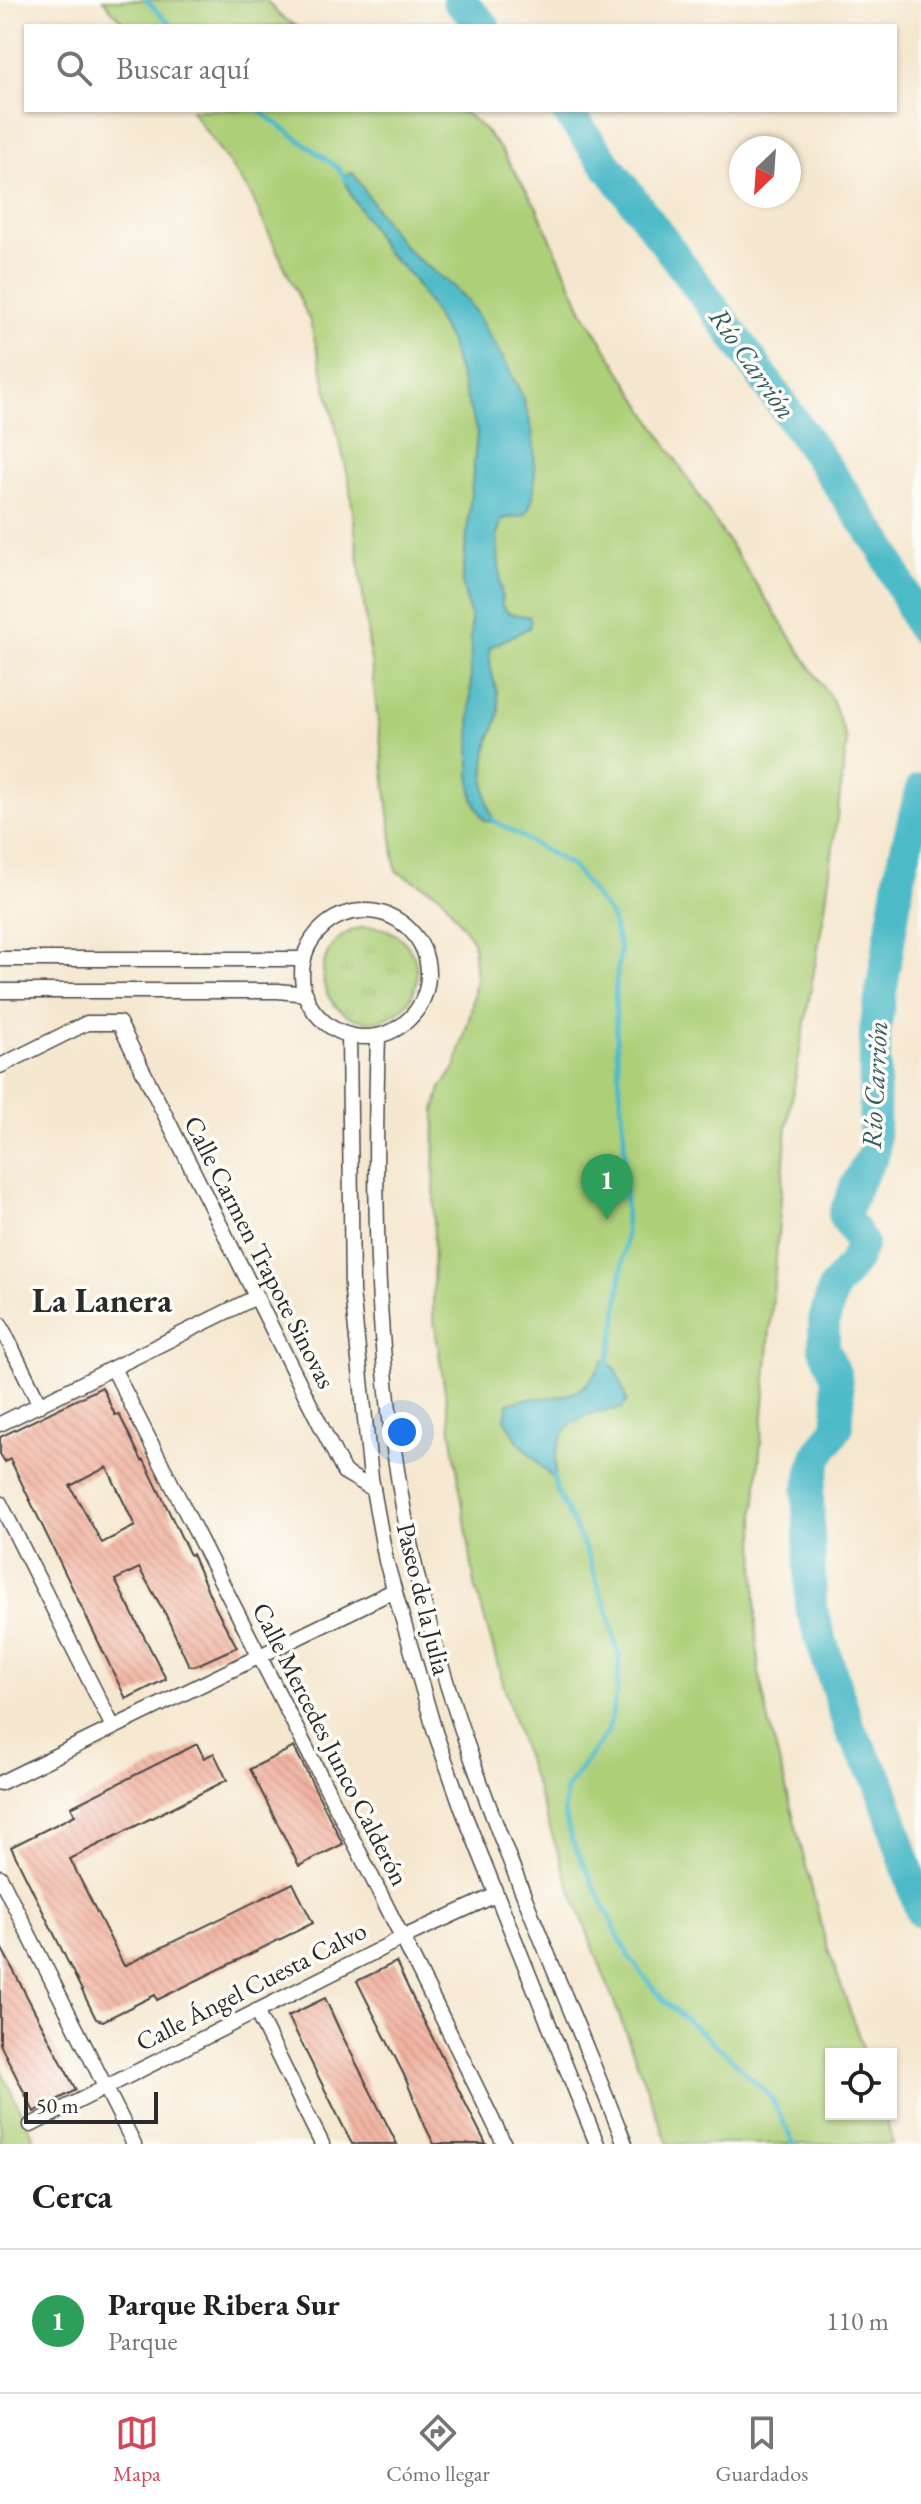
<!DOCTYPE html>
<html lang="es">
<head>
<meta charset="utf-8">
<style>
  :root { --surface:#fff; --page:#f6f6f6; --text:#202124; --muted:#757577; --line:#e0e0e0; --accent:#d1495b }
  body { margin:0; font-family:"EB Garamond",serif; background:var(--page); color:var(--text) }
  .controls { position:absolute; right:24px; bottom:24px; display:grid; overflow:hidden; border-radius:0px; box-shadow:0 2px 6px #0004 }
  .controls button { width:72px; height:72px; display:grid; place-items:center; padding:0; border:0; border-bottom:2px solid var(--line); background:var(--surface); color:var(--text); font:40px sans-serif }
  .compass { position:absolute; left:729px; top:136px; width:72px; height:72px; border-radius:50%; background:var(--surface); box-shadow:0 2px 6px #0004; rotate:205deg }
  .scale { position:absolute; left:24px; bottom:20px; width:134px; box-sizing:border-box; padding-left:8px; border:4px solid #2b2b2b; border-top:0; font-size:22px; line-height:28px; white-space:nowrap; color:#2b2b2b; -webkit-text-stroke:6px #fdfcf7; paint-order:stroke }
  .you { position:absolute; left:402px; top:1432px; width:28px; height:28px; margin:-20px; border:6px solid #fff; border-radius:50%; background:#1a73e8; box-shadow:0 0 0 12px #1a73e833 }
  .badge { display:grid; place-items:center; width:52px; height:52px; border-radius:50%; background:var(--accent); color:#fff; font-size:26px; font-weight:700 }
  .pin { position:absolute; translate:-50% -66px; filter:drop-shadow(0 2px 4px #0008) }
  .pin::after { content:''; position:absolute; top:42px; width:28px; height:24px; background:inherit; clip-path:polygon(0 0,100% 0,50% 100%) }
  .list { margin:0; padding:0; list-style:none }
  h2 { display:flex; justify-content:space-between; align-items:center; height:104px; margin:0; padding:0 32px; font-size:34px }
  h2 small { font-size:26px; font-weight:400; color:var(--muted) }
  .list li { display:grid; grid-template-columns:52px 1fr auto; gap:24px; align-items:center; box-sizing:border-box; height:144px; padding:0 32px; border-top:2px solid var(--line) }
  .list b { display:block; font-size:30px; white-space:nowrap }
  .list p { margin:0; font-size:26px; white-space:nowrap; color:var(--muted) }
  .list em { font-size:26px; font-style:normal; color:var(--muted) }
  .icon { flex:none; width:44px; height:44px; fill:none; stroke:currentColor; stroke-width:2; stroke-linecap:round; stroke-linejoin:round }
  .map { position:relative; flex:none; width:921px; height:2144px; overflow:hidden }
  .search { position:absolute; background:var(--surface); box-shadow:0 2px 6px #0004; left:24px; right:24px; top:24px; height:88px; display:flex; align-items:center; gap:20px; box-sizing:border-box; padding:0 28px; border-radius:0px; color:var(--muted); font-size:30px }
  .sheet { height:248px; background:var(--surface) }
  nav { display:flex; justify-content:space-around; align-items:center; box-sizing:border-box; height:112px; border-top:2px solid var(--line); background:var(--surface); font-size:22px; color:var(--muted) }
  nav a { display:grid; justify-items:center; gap:4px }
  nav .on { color:var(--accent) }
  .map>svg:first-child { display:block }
  .grass { fill:url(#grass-tufts); stroke:#6c7d52; stroke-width:2 }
  .park { fill:#adcf78; stroke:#6c7d52; stroke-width:2 }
  .water { fill:#4dbac7; stroke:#3c7279; stroke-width:2 }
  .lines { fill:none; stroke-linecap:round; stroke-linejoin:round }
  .stream { stroke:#4dbac7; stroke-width:5 }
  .river { stroke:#4dbac7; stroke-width:32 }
  .building { fill:url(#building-back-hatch); fill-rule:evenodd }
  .street-casing { stroke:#494744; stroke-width:17 }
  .street { stroke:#fff; stroke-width:14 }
  .labels { text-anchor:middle; stroke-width:7; stroke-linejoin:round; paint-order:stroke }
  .street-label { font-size:26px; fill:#2b2b2b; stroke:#fdfcf7 }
  .water-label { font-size:28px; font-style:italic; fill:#375d62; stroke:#fdfcf7 }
  .district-label { font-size:34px; font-weight:bold; fill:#2b2b2b; stroke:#fdfcf7 }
</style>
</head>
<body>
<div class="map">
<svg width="921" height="2144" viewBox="0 0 921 2144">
  <defs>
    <pattern id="grass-tufts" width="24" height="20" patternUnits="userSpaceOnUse" patternTransform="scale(2)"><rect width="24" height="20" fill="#adcf78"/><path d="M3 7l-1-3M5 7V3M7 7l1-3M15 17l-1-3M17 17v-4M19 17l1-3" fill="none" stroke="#95b268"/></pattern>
    <pattern id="building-back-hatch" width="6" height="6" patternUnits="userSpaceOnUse" patternTransform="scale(2)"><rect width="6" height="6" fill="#f1b19e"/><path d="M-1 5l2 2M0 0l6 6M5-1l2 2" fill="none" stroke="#cf9888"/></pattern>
  </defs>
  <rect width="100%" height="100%" fill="#fdfcf7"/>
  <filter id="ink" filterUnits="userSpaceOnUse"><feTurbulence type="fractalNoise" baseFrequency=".0125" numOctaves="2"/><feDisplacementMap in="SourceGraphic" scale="16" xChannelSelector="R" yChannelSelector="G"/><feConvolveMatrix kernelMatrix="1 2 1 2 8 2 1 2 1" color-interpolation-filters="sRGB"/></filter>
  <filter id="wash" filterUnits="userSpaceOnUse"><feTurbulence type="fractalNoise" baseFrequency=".006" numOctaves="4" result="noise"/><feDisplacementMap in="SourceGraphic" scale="32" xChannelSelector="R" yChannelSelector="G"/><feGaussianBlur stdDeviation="1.8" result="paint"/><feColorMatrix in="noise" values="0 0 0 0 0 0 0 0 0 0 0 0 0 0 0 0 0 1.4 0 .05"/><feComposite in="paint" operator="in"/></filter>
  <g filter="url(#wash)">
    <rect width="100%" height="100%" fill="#f5e7cf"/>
    <!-- grass -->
    <circle class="grass" cx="370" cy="974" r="47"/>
    <!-- park -->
    <g class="park">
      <path d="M103 0H266L279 15 296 26H126Z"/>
      <path d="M191 110H451L465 113 483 128 501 150 536 206 584 313 712 517 832 700 847 741 825 908 787 1126 755 1511 756 1632 759 1673 768 1718 825 1940 865 2054H831V2114H885L893 2144H668L566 1876 516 1728 475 1585 433 1314 435 1110 441 1088 455 1068 471 1011 476 979 473 941 441 895 396 871 349 480 310 321 250 193Z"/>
      <path d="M0 2068 37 2144H0Z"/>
    </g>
    <!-- water -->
    <g class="water">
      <path d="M353 173C371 200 389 231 411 253 428 269 448 279 463 296 474 307 482 324 490 337 518 382 535 413 535 468 534 485 535 501 525 515L502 519 497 535 502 605C508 617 518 615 529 616L531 621 529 628 490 647C487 670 499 688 499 709 499 725 489 735 487 750 483 771 484 806 496 823L484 820 473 799 470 774 471 619 462 583 477 433 450 343 436 316 411 276 386 252 350 193 343 176Z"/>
      <path d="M604 1359 616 1369 627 1401 621 1409C589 1410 561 1420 556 1456 555 1465 557 1471 554 1480L517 1440 505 1418 508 1403C554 1390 577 1411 604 1359Z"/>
    </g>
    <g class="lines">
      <!-- stream -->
      <g class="stream">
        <path d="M146 0 172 26"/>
        <path d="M258 110 338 168 347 181"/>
        <path d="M493 820 572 866 611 916 620 949 615 992 617 1052 624 1134 626 1234 616 1323 607 1368"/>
        <path d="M553 1476 557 1491 586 1551 609 1616 619 1656 617 1692 608 1731 566 1789 564 1814 572 1841 629 1957 665 2002 727 2054 772 2099 794 2144"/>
      </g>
      <!-- river -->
      <g class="river">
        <path d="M458 0 484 26"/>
        <path d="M566 110 738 341 883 549 921 629"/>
        <path d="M921 789 900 873 875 1031 874 1153 856 1185 844 1216 862 1243 854 1262 833 1289 824 1321V1348L836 1376 839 1402 837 1428 817 1457 808 1492 811 1608 849 1728 880 1783 921 1912"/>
      </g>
    </g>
    <g id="blocks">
      <!-- building -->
      <g class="building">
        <path d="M102 1387 115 1415 119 1414 142 1461 144 1460 190 1555 192 1554 215 1607 237 1647 195 1666H189L166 1615 139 1568 115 1580 166 1679 126 1699 10 1459 5 1462 0 1454V1437ZM107 1467 135 1526 102 1543 70 1486Z"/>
        <path d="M197 1744 204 1758 214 1753 227 1780 70 1859 124 1966 293 1883 313 1923 157 2000 155 1995 103 2021 96 2019 11 1847 75 1815 71 1807Z"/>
        <path d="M294 1747 343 1844 299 1866 250 1769Z"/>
        <path d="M0 1945 76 2090 34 2112 0 2044Z"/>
        <path d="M396 1962 418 2009 486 2144H434L425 2126 404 2075 357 1981Z"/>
        <path d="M325 1998 340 2031 397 2144H352L288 2016Z"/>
      </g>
    </g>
  </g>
  <g filter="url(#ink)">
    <use href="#blocks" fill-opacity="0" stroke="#494744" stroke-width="2"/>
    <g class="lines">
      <!-- street casing -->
      <g class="street-casing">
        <g id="street">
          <circle cx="365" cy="974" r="63"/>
          <path d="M0 959H304"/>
          <path d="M0 991H278L306 994"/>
          <path d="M349 1035 352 1291 371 1478 386 1561 435 1732 463 1811 597 2144"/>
          <path d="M378 1036C372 1233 377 1438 431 1630 480 1806 558 1974 625 2144"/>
          <path d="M0 1066 87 1023H119L344 1472 373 1489"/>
          <path d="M0 1324 40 1405"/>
          <path d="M113 1368C243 1627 378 1883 504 2144"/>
          <path d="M0 1424 256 1297"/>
          <path d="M0 1503 113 1727"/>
          <path d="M0 1783 393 1591"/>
          <path d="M0 1877 134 2144"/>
          <path d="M256 2011 322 2144"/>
          <path d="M31 2125 404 1937 496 1895"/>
        </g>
      </g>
      <!-- street -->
      <use href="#street" class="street"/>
    </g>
  </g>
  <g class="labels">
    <!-- street labels -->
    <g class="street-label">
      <text transform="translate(260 1252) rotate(63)" y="9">Calle Carmen Trapote Sinovas</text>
      <text transform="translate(424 1599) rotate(76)" y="9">Paseo de la Julia</text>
      <text transform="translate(331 1744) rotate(63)" y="9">Calle Mercedes Junco Calderón</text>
      <text transform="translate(251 1986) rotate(-27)" y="9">Calle Ángel Cuesta Calvo</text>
    </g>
    <!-- water labels -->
    <g class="water-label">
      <text transform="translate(753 363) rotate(55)" y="10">Río Carrión</text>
      <text transform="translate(874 1085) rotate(-87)" y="10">Río Carrión</text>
    </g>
    <!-- district labels -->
    <g class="district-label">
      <text x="102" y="1312">La Lanera</text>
    </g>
  </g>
</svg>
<div class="controls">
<button><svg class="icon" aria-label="locate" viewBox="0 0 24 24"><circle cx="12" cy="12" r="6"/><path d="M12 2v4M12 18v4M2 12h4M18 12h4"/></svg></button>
</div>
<svg class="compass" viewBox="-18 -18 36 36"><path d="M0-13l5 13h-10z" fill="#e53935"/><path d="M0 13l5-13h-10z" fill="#757577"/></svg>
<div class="scale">50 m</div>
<div class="you"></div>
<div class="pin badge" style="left:607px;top:1220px;background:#2e9e5b">1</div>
<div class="search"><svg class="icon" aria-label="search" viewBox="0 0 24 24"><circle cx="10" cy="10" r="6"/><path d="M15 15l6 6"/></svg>Buscar aquí</div>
</div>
<section class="sheet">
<h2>Cerca<small></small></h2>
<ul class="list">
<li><span class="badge" style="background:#2e9e5b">1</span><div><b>Parque Ribera Sur</b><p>Parque</p></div><em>110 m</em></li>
</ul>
</section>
<nav>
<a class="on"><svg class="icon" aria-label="map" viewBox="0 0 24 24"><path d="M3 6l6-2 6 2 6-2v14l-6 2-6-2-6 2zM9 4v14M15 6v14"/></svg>Mapa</a>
<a><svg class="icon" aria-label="directions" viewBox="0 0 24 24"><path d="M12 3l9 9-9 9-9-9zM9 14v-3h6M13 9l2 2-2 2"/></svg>Cómo llegar</a>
<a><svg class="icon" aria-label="saved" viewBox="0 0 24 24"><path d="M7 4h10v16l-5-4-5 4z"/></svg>Guardados</a>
</nav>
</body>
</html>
